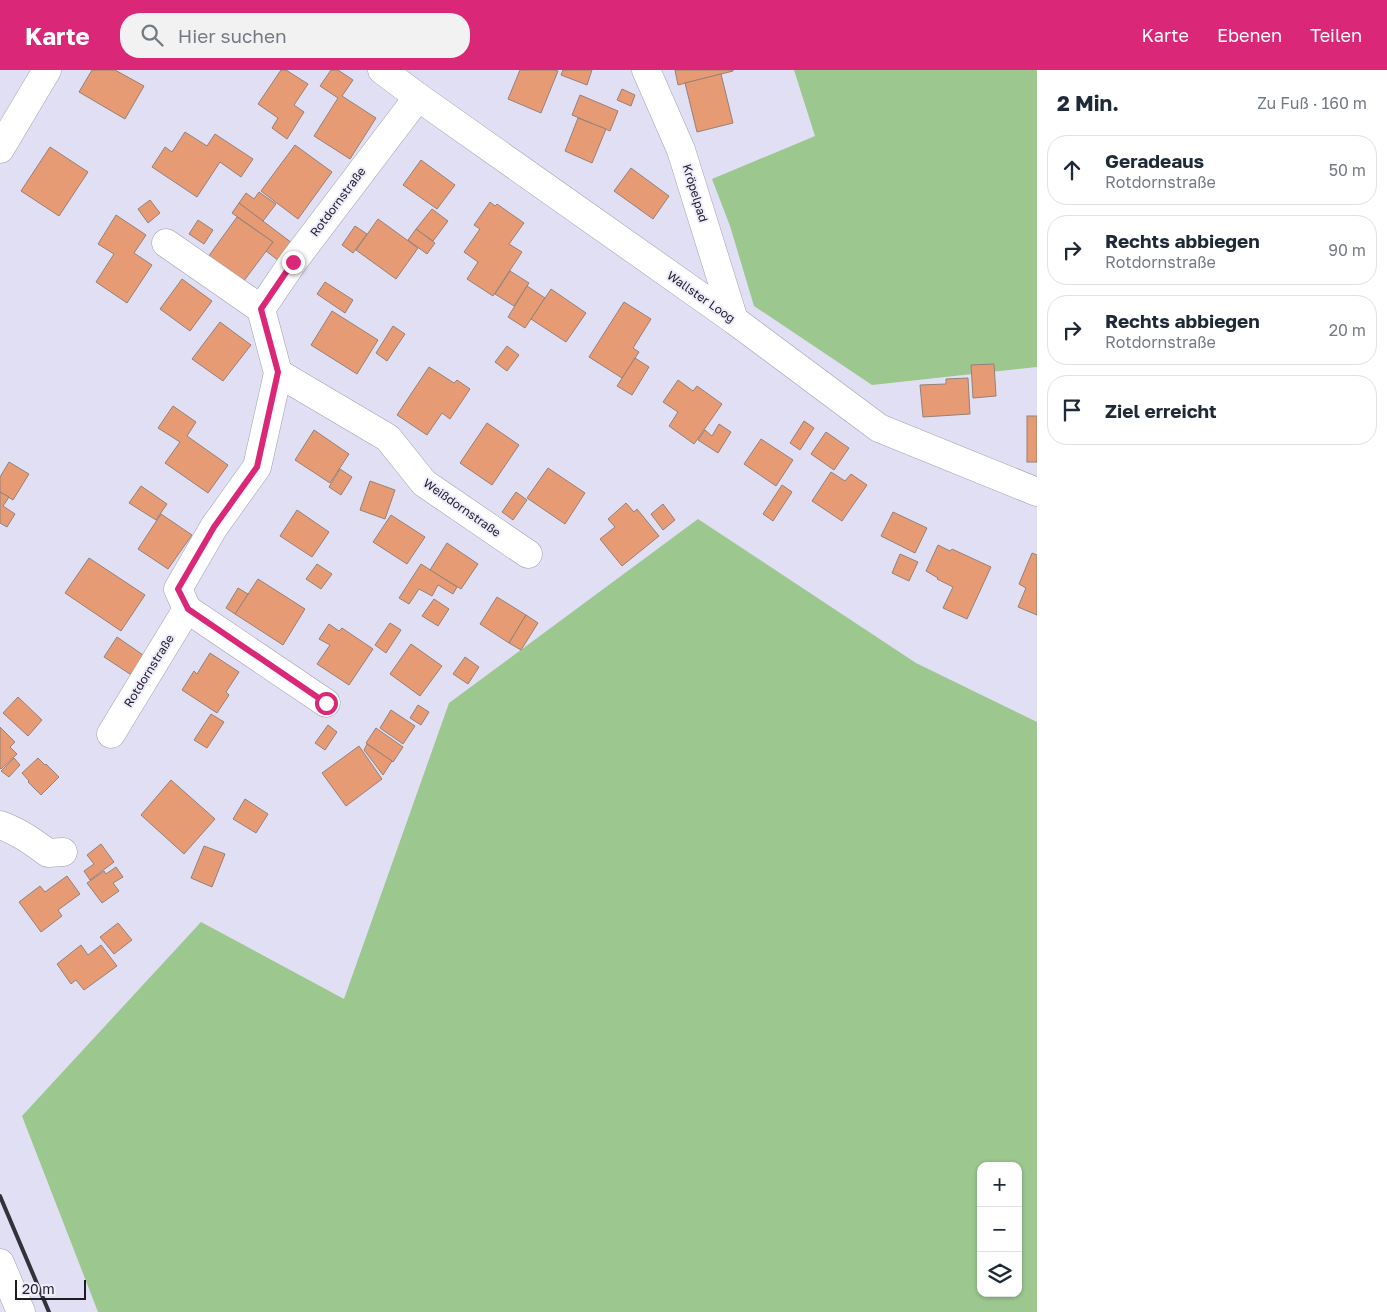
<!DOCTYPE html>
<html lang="de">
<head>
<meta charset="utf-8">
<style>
  :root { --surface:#fff; --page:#f2f2f3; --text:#1f2937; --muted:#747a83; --line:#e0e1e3; --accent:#db2777 }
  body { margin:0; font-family:"Golos Text",sans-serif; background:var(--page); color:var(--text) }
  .controls { position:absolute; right:15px; bottom:15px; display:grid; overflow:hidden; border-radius:10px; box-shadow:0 1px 4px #0004 }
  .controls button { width:45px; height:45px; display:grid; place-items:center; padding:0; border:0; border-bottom:1px solid var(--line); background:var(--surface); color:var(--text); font:25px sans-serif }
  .scale { position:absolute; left:15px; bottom:12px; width:71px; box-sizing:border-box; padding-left:5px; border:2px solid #1d1c23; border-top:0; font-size:14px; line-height:18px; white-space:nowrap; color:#1d1c23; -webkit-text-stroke:4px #efedfd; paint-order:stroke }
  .stop { position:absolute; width:15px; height:15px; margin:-11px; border:4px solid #db2777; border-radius:50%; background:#fff }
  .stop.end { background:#db2777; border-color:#fff; box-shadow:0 1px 5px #0008 }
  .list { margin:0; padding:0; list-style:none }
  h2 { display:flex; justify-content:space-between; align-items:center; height:65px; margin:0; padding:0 20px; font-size:21px }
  h2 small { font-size:16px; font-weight:400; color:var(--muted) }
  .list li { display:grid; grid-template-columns:32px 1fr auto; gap:15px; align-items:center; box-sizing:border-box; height:70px; margin:0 10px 10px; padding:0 10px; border:1px solid var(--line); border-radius:20px }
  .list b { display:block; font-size:19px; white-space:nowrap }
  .list p { margin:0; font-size:16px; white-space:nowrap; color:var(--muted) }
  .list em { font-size:16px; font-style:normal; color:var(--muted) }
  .icon { flex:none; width:28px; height:28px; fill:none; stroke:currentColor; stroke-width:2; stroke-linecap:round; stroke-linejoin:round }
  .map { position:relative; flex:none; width:1037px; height:1242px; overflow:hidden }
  header { display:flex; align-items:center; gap:30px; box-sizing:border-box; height:70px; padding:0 25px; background:var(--accent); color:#fff }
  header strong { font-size:24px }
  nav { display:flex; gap:28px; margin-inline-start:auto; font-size:18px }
  .search { width:350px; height:45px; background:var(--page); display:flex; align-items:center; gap:12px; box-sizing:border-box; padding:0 18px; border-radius:20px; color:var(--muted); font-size:19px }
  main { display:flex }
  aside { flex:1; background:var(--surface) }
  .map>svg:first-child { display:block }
  .green { fill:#9cc78f; fill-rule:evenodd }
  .building { fill:#e79b74; stroke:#948178 }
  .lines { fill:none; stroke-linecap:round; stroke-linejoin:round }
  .minor-casing { stroke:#a19fb2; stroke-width:29 }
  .major-casing { stroke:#a19fb2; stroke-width:29 }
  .minor { stroke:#fff; stroke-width:28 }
  .major { stroke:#fff; stroke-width:28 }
  .rail { stroke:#33323b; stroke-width:4 }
  .route { stroke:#db2777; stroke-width:6 }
  .labels { text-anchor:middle; stroke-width:4; stroke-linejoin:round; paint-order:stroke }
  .street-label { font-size:12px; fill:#1d1c23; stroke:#efedfd }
</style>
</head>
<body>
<header>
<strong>Karte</strong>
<div class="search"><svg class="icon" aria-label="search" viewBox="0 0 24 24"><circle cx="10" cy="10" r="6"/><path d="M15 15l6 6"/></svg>Hier suchen</div>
<nav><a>Karte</a><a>Ebenen</a><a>Teilen</a></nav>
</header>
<main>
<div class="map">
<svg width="1037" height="1242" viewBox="0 0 1037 1242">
  <rect width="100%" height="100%" fill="#e1dff3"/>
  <!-- green -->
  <g class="green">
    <path d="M794 0H1037V297L872 315 754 236 730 156 712 109 815 66Z"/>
    <path d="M698 449 916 593 1037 652V1242H98L22 1046 201 852 344 929 449 633ZM981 1096H1018V1223H981Z"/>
  </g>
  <!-- building -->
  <g class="building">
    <path d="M92 0H115L144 16 125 49 79 22Z"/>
    <path d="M281 0H286L308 14 294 35 304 42 287 69 272 58 278 48 258 34Z"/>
    <path d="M331 0H338L353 10 342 26 376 48 350 89 314 66 338 28 320 16Z"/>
    <path d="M520 0H555L558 1 541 43 508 29Z"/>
    <path d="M563 0H592L587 15 561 5Z"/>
    <path d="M675 0H733V1L678 15Z"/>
    <path d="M721 4 733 53 697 62 685 13Z"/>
    <path d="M622 19 635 25 631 36 617 30Z"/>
    <path d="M580 25 618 41 610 61 572 45Z"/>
    <path d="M578 48 606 59 592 93 565 81Z"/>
    <path d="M185 62 207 76 215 64 253 89 241 107 220 92 197 127 152 97 165 77 172 82Z"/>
    <path d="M295 75 332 102 298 149 261 121Z"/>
    <path d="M50 77 88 102 59 146 21 121Z"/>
    <path d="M421 90 455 115 437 139 403 115Z"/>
    <path d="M631 98 669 126 653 149 614 121Z"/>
    <path d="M259 122 276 134 263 151 239 133 246 123 254 129Z"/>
    <path d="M150 130 160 143 148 153 138 139Z"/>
    <path d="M490 132 495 136 497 134 524 153 509 174 522 182 493 226 467 209 478 192 464 182 480 159 474 155Z"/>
    <path d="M239 133 296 176 283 194 266 181 273 172 232 143Z"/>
    <path d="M432 139 448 151 433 171 416 159Z"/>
    <path d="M116 145 146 165 134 183 152 195 127 233 96 212 114 184 98 174Z"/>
    <path d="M237 147 273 172 243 212 208 187Z"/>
    <path d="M378 149 418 178 396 209 356 180Z"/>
    <path d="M198 150 213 160 204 174 189 164Z"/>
    <path d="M355 156 367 164 353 183 342 175Z"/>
    <path d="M416 159 435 173 427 184 408 170Z"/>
    <path d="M510 201 529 213 514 236 495 224Z"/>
    <path d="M182 209 212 231 190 261 160 239Z"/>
    <path d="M325 212 353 230 345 243 317 224Z"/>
    <path d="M527 216 545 228 525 258 508 247Z"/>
    <path d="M551 219 586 243 566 272 531 249Z"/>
    <path d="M624 232 651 249 633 278 639 282 622 308 589 287Z"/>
    <path d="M332 241 378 270 357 304 311 275Z"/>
    <path d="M220 252 251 275 223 311 192 289Z"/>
    <path d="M393 256 405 264 387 291 376 283Z"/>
    <path d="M507 276 519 285 507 301 495 292Z"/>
    <path d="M635 288 649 297 632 325 617 316Z"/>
    <path d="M994 294 996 326 973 328 971 295Z"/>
    <path d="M429 297 454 313 457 310 470 319 450 349 442 343 427 365 397 345Z"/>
    <path d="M968 308 970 344 923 347 920 315 946 314V309Z"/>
    <path d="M678 310 693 321 697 316 722 334 694 374 669 356 678 342 663 332Z"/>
    <path d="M173 336 196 352 187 366 228 395 208 423 165 393 180 372 158 358Z"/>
    <rect x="1027" y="346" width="10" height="46"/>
    <path d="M804 351 814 358 800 380 790 373Z"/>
    <path d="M487 353 519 375 492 415 460 393Z"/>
    <path d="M719 354 731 362 718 383 698 370 705 360 712 366Z"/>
    <path d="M314 360 349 384 330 413 295 390Z"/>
    <path d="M826 362 849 378 834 400 811 384Z"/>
    <path d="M761 369 793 390 776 416 744 394Z"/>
    <path d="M9 392 29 404 13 430 0 422V407Z"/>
    <path d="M548 398 585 423 565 454 527 428Z"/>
    <path d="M340 399 352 407 341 425 329 417Z"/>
    <path d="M831 402 845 411 851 404 867 415 842 451 812 431Z"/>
    <path d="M370 411 395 420 385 449 360 440Z"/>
    <path d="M782 415 792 422 773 451 763 444Z"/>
    <path d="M141 416 167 434 156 450 129 433Z"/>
    <path d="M0 422 9 427 3 436 15 444 7 457 0 453Z"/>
    <path d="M516 422 527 430 513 450 502 442Z"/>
    <path d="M626 433 634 442 637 439 659 466 622 496 600 469 615 457 608 449Z"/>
    <path d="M663 434 675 450 663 460 651 444Z"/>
    <path d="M297 440 329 462 312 487 280 466Z"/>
    <path d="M893 442 927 458 915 483 881 466Z"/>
    <path d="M161 444 192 465 168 499 138 479Z"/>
    <path d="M391 445 425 467 407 494 373 472Z"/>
    <path d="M447 473 478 494 461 519 430 500Z"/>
    <path d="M938 475 950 481 952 479 991 497 967 549 943 538 953 517 937 509 938 508 926 501Z"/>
    <path d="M1032 483 1037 485V545L1018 537 1026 518 1019 514Z"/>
    <path d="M900 484 918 492 909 511 892 503Z"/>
    <path d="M89 488 145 525 121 561 65 523Z"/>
    <path d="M317 494 332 504 321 519 306 509Z"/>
    <path d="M421 494 457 517 453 524 438 515 432 526 419 519 409 534 399 528Z"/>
    <path d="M258 509 305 539 283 575 235 544Z"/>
    <path d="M238 518 248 524 235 544 226 538Z"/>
    <path d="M497 527 526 545 509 573 480 554Z"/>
    <path d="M434 529 449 539 438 556 422 546Z"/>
    <path d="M526 545 538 553 521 580 509 573Z"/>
    <path d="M390 553 401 560 386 583 375 575Z"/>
    <path d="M329 554 339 561 342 558 373 579 349 615 317 594 330 575 319 569Z"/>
    <path d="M117 567 146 587 133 606 104 587Z"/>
    <path d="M411 574 442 596 420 626 390 604Z"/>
    <path d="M210 583 239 602 226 622 229 625 217 643 182 620 194 601 197 604Z"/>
    <path d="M465 587 479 597 468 614 453 604Z"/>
    <path d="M18 627 42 650 28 666 3 643Z"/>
    <path d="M418 635 429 642 421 655 410 648Z"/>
    <path d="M391 640 415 656 403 674 380 658Z"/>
    <path d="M211 644 224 652 207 678 194 670Z"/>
    <path d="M328 655 337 662 325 680 315 673Z"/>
    <path d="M0 657 15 672 10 677 17 684 1 699 0 698Z"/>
    <path d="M376 658 403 677 393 692 366 673Z"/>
    <path d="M367 674 392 691 383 705 364 680Z"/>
    <path d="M359 676 382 709 346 736 322 703Z"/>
    <path d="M14 688 20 695 9 707 1 701Z"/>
    <path d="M38 688 45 695 46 694 59 707 41 725 28 712 29 711 22 703Z"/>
    <path d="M171 710 215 749 184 784 141 745Z"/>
    <path d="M245 729 268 744 256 763 233 749Z"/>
    <path d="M101 774 114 792 90 810 84 801 94 794 87 785Z"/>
    <path d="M204 776 225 784 212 817 191 808Z"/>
    <path d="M116 797 123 807 113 813 119 821 102 833 87 813 104 801 106 804Z"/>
    <path d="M67 806 80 824 58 840 62 846 41 862 19 832 40 816 45 822Z"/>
    <path d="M118 853 132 870 114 884 100 867Z"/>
    <path d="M81 875 88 885 101 875 117 896 84 920 76 910 71 914 57 894Z"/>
  </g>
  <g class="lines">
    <!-- minor casing -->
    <g class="minor-casing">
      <g id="minor">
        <path d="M382 0 418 27 734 250 879 358 1037 422"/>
        <path d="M646 0 681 80 734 250"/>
        <path d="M0 79 47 0"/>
        <path d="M166 173 261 239"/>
        <path d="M278 303 388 368 424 413 528 484"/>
        <path d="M187 539 326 633"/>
        <path d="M111 664 187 539 178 519 214 457 257 397 278 303 261 239 293 192 418 27"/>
        <path d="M0 755C18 761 33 772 48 783L63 782"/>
      </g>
    </g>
    <!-- major casing -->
    <g class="major-casing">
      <path id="major" d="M0 1193 21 1242"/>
    </g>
    <!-- minor -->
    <use href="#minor" class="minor"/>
    <!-- major -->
    <use href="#major" class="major"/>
    <!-- rail -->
    <path class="rail" d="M0 1126 49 1242"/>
  </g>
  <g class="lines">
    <!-- route -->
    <path class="route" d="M293 192 261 239 278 302 257 397 214 457 178 519 188 539 326 633"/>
  </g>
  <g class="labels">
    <!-- street labels -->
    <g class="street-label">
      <text transform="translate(695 123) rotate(73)" y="4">Kröpelpad</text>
      <text transform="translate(338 132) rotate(-53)" y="4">Rotdornstraße</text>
      <text transform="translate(701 227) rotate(35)" y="4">Wallster Loog</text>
      <text transform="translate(462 438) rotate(35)" y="4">Weißdornstraße</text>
      <text transform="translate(149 601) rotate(-58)" y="4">Rotdornstraße</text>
    </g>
  </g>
</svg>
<div class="controls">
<button>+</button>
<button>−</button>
<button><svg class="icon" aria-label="layers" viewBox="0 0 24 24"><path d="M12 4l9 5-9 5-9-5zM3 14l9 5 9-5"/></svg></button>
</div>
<div class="scale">20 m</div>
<div class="stop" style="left:326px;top:633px"></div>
<div class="stop end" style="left:293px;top:192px"></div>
</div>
<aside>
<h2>2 Min.<small>Zu Fuß · 160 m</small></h2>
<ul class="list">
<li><svg class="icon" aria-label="ahead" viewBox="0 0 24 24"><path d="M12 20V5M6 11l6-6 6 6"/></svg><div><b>Geradeaus</b><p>Rotdornstraße</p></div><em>50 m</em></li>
<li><svg class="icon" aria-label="right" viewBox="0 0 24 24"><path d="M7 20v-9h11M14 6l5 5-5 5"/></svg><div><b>Rechts abbiegen</b><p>Rotdornstraße</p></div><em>90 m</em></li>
<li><svg class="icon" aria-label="right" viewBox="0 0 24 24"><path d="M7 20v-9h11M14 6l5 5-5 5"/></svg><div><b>Rechts abbiegen</b><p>Rotdornstraße</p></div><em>20 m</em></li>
<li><svg class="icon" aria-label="arrive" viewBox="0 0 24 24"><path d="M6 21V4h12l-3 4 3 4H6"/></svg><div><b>Ziel erreicht</b></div></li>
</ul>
</aside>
</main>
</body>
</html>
